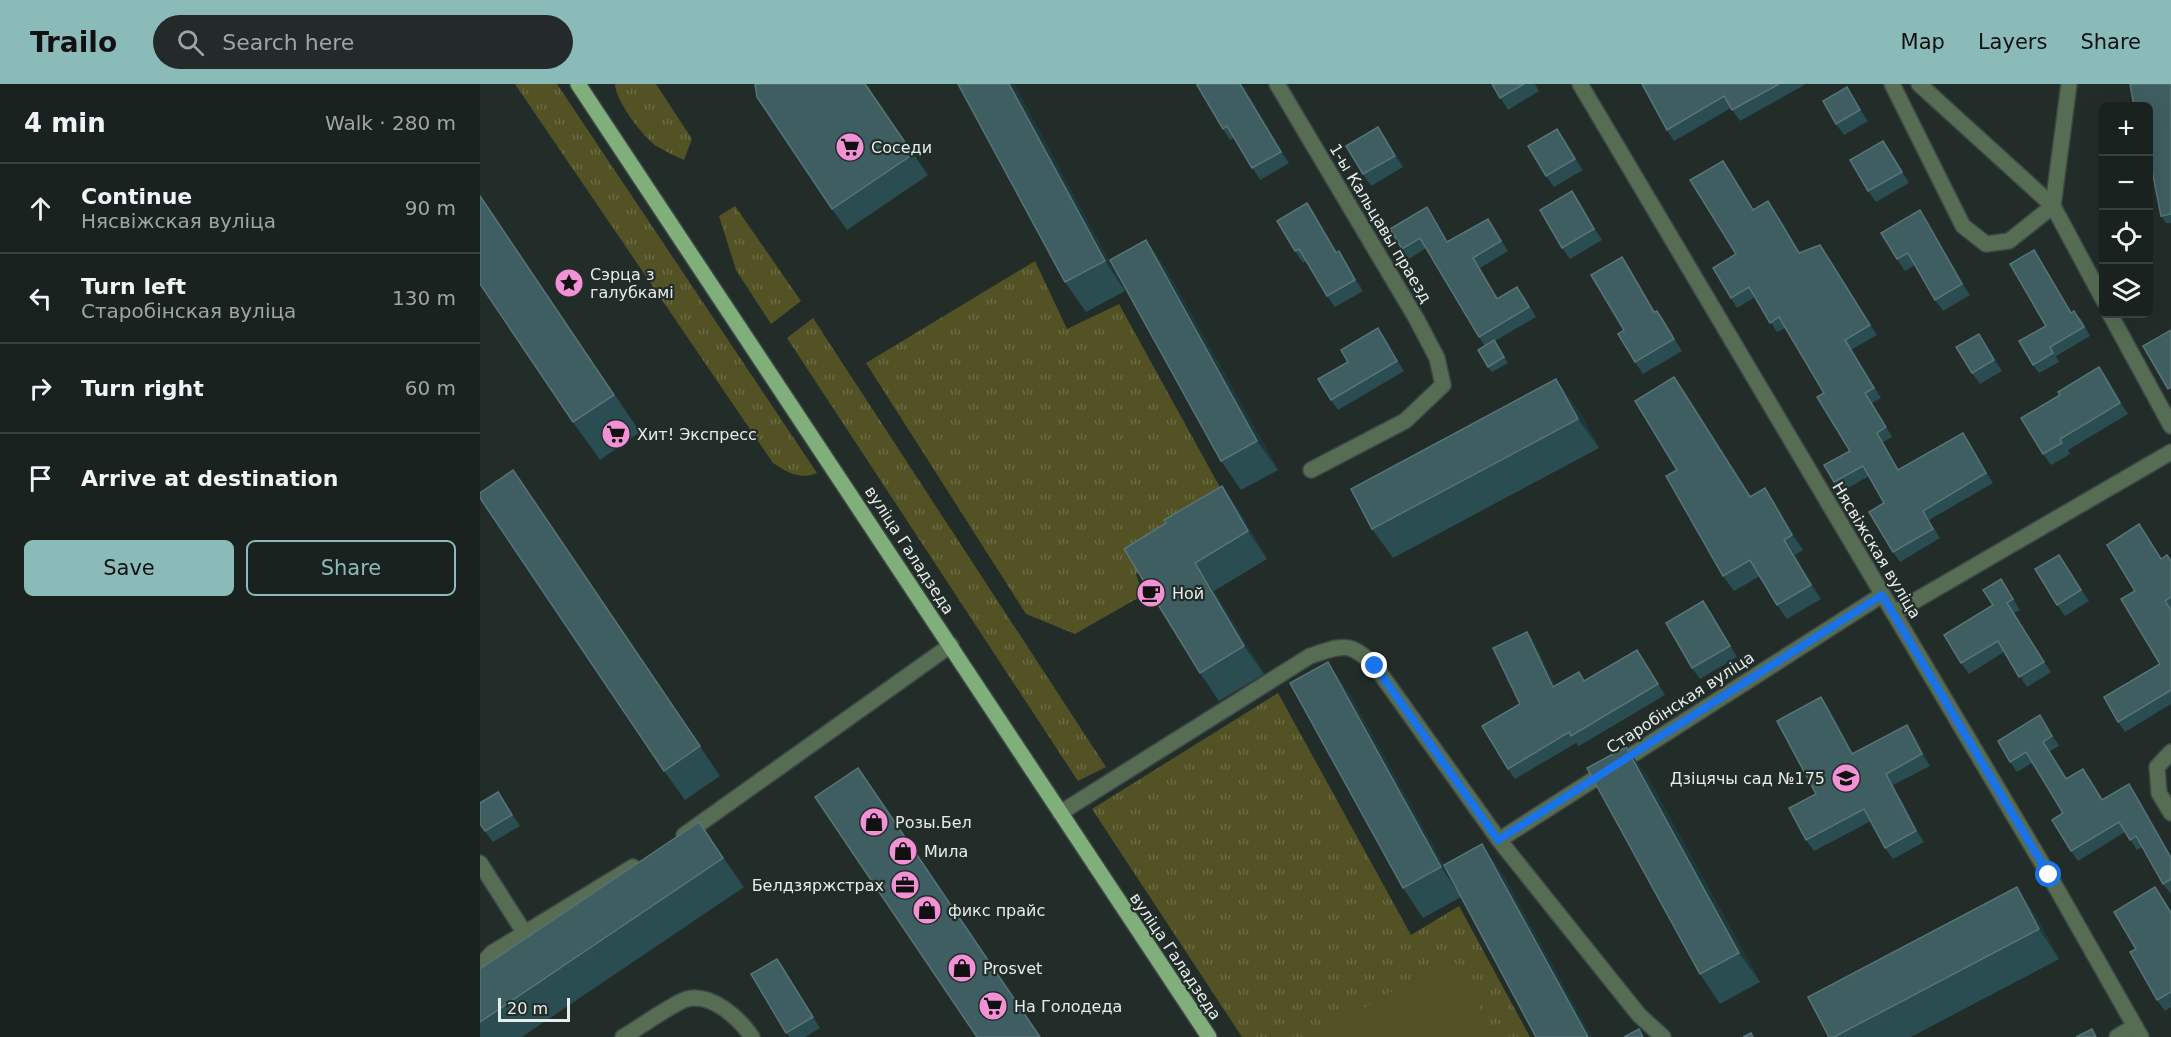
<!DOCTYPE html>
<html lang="en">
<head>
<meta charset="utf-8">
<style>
  :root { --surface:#1a2220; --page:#232a29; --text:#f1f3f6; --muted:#9fa4a5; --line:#383f3e; --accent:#8bbbb9 }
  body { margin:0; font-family:"DejaVu Sans",sans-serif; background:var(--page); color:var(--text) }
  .controls { position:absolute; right:18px; top:18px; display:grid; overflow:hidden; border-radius:9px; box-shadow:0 6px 24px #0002 }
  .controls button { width:54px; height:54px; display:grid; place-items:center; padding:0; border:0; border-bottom:2px solid var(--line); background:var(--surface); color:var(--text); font:30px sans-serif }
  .scale { position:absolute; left:18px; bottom:15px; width:72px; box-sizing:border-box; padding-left:6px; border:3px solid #e5ecea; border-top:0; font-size:16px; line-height:21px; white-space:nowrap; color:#e5ecea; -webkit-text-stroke:4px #222d2a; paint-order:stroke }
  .stop { position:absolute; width:18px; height:18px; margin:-14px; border:4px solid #1a73e8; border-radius:50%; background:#fff }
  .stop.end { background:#1a73e8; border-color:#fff; box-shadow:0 2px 6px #0008 }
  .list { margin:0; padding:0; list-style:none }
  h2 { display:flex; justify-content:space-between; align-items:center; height:78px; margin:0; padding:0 24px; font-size:26px }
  h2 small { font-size:20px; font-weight:400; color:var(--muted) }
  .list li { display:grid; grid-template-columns:39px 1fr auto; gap:18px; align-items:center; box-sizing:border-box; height:90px; padding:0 24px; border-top:2px solid var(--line) }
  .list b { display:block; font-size:22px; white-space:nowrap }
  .list p { margin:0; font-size:20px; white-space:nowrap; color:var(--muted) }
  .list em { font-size:20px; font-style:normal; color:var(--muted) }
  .actions { display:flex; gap:12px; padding:18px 24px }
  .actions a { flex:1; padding:14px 0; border:2px solid var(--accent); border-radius:9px; text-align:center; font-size:21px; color:var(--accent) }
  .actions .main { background:var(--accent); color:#111 }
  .icon { flex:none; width:33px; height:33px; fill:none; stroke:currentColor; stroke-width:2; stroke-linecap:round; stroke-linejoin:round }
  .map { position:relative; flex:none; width:1691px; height:953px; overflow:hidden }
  header { display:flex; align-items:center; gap:36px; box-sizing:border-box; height:84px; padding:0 30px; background:var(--accent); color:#111 }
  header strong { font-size:28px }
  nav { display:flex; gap:33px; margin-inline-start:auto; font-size:21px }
  .search { width:420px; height:54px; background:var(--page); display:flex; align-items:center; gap:15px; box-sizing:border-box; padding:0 21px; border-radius:33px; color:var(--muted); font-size:22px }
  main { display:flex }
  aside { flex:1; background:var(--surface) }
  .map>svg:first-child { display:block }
  .grass { fill:url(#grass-tufts) }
  .park { fill:#525225 }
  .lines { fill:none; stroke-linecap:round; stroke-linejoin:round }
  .minor-casing { stroke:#3d4845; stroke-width:18 }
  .major-casing { stroke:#3d4845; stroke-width:18 }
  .minor { stroke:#566d54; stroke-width:15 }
  .major { stroke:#80af7b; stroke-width:15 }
  .wall { fill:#2a4d51 }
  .shaded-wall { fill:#1e393b }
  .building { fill:#3e5e62; stroke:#587477; stroke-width:1.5 }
  .route { stroke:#1a73e8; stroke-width:8 }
  .labels { text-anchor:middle; stroke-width:4.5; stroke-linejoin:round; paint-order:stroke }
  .poi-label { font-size:16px; fill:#e5ecea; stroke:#222d2a; text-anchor:start }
  .street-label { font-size:16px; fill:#e5ecea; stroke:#222d2a }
</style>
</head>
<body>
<header>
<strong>Trailo</strong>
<div class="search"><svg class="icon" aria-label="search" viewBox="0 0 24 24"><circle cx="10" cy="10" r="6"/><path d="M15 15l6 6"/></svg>Search here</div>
<nav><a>Map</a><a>Layers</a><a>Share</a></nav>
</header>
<main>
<aside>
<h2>4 min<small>Walk · 280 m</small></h2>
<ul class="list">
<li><svg class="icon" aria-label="ahead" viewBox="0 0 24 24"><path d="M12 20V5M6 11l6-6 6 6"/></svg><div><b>Continue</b><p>Нясвіжская вуліца</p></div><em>90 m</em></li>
<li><svg class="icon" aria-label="left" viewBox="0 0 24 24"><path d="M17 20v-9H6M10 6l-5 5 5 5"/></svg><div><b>Turn left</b><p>Старобінская вуліца</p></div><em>130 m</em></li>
<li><svg class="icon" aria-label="right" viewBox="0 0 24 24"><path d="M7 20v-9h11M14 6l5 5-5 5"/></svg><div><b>Turn right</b></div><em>60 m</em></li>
<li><svg class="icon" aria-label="arrive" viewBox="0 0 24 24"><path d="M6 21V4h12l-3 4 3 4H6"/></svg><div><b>Arrive at destination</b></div></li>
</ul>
<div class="actions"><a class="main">Save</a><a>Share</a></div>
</aside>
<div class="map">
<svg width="1691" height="953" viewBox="0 0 1691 953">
  <defs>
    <pattern id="grass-tufts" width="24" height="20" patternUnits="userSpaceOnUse" patternTransform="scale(1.5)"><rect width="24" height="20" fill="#525225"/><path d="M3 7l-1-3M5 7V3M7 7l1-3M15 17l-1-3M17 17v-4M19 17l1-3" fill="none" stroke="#6b6b45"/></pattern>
  </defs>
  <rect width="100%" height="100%" fill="#222d2a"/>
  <!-- grass -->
  <g class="grass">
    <path d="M35 0H77L337 389C320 396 308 389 293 379Z"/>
    <path d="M135 0H176L212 55 204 76C196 72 186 68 178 63 164 55 135 16 135 0Z"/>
    <path d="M255 122 321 217 291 240 256 186 239 132Z"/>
    <path d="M555 177 587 245 639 220 747 416 656 490 663 511 595 550 546 530 386 279Z"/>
    <path d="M333 234 626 683 598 697 307 254Z"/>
    <path d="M798 609 931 851 979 822 1050 953H762L612 725Z"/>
  </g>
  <!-- park -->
  <path class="park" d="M972 873 1016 953H833Z"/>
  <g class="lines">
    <!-- minor casing -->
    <g class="minor-casing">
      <g id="minor">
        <path d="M797 0 936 234 957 274 963 301 925 337 831 386"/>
        <path d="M1100 0 1569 791 1661 953"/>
        <path d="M1412 0 1483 142 1506 160 1529 157 1573 122 1589 0"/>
        <path d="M1439 0 1573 122 1624 217"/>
        <path d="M1630 230 1691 342"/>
        <path d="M1414 529 1691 368"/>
        <path d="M1691 668 1677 683 1679 709 1691 729"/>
        <path d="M580 729 830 572C864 561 869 557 895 582L1019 756 1159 931 1183 953"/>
        <path d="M204 751 471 561"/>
        <path d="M1019 756 1402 511"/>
        <path d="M0 779 44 848"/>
        <path d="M0 882 12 869 153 783"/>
        <path d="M143 953C157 945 195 918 207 915 232 909 259 934 272 953"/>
        <path d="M1637 953 1655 942"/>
      </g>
    </g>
    <!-- major casing -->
    <g class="major-casing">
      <path id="major" d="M98 0 729 953"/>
    </g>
    <!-- minor -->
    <use href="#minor" class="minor"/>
    <!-- major -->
    <use href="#major" class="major"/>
  </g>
  <!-- wall -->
  <g class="wall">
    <path d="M386 0 448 91 367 146 352 125Z"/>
    <path d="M478 0H534L645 207 606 228 585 198Z"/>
    <path d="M719 0H762L809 79 780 96 754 54 750 56 743 45Z"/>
    <path d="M1012 0H1055L1059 7 1028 26Z"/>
    <path d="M1162 0H1326L1260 37 1251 24 1194 57 1187 46Z"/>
    <path d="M1691 0V139H1686L1681 132 1668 22Z"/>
    <path d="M1367 3 1388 37 1364 51 1356 40Z"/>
    <path d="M906 54 923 83 891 102 883 90Z"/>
    <path d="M1085 56 1103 86 1074 103 1066 92Z"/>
    <path d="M1411 68 1429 99 1396 118 1388 107Z"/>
    <path d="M1250 86 1273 126 1295 127 1320 169 1347 170 1397 251 1371 266 1401 314 1392 319 1412 353 1403 358 1419 386 1489 358 1513 399 1449 436 1460 454 1420 478 1413 468 1404 419 1389 392 1361 408 1354 398 1370 367 1344 309 1305 244 1297 248 1275 213 1257 224 1251 214 1256 170Z"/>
    <path d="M1092 107 1100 119 1122 156 1090 175 1082 164Z"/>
    <path d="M0 111 160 348 120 376 93 338Z"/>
    <path d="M827 119 835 130 857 168 859 167 866 178 883 207 855 223 847 212 826 177 823 179 815 167Z"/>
    <path d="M947 123 968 158 1008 135 1028 167 1000 184 1018 214 1044 212 1056 233 1015 257 1028 279 1012 288 1008 283 1005 262 999 253 946 164 929 175 922 165Z"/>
    <path d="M1448 138 1490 211 1463 227 1455 216 1435 181 1425 187 1417 175Z"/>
    <path d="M1554 166 1591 228 1601 235 1610 252 1576 272 1579 278 1559 289 1553 281 1566 242Z"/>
    <path d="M1142 173 1150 184 1175 228 1177 227 1185 238 1202 267 1163 290 1155 278 1144 246Z"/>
    <path d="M686 185 798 386 761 406 741 377Z"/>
    <path d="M898 244 924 287 858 326 851 316 868 278Z"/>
    <path d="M1507 261 1522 287 1500 300 1492 289Z"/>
    <path d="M1627 294 1648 330 1588 366 1590 370 1571 381 1563 370Z"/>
    <path d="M1205 308 1271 412 1285 404 1295 419 1323 466 1315 471 1341 515 1307 535 1297 521 1280 492 1254 507 1243 492 1197 386Z"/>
    <path d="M1097 324 1119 364 913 474 892 445Z"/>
    <path d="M742 402 761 430 787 475 734 507 784 590 739 617 720 589 686 439Z"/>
    <path d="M54 416 240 692 205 716 184 687Z"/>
    <path d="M1666 450 1681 474 1691 476V620L1645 648 1638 638 1680 580 1655 507Z"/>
    <path d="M1579 471 1609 517 1585 532 1577 521Z"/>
    <path d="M1521 495 1540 526 1534 529 1571 588 1547 603 1524 568 1489 590 1481 579 1513 521Z"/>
    <path d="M1231 528 1257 573 1220 595 1212 584Z"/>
    <path d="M1047 548 1054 558 1075 602 1105 597 1164 576 1185 611 1099 662 1096 659 1035 695 1028 685 1040 620Z"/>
    <path d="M868 607 981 813 943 834 923 804Z"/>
    <path d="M1341 613 1349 624 1373 669 1435 652 1450 682 1413 701 1444 758 1413 775 1405 764 1391 737 1334 767 1326 756 1336 710Z"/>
    <path d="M1560 631 1579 662 1570 667 1587 694 1610 695 1623 716 1656 710 1691 772V809H1690L1683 800 1662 763 1657 766 1645 748 1598 777 1591 767 1583 729 1552 679 1537 688 1530 678Z"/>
    <path d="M1146 663 1167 692 1280 898 1240 920 1220 890Z"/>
    <path d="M26 719 40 742 13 758 5 747Z"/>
    <path d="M219 738 264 803 42 953H0V885Z"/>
    <path d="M1683 814 1691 827V923L1685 927 1677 916 1656 865Z"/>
    <path d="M1557 833 1579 875 1431 953H1349Z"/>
    <path d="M297 875 340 944 325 953H310L306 949Z"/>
  </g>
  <!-- shaded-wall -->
  <g class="shaded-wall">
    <path d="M529 0H534L645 207 625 177Z"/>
    <path d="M760 0H762L809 79 801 68Z"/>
    <path d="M1367 3 1375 14 1388 37 1380 26Z"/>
    <path d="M898 43 906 54 923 83 915 72Z"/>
    <path d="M1077 45 1085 56 1103 86 1095 75Z"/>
    <path d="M1403 57 1411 68 1429 99 1422 88Z"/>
    <path d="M1243 77 1250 86 1279 136 1273 126Z"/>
    <path d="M1092 107 1100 119 1122 156 1114 145Z"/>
    <path d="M0 111 160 348 0 112Z"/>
    <path d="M1288 117 1295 127 1325 179 1319 169Z"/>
    <path d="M827 119 835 130 863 180 856 169Z"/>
    <path d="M947 123 954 133 974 168 967 158Z"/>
    <path d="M1440 126 1448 138 1490 211 1482 200Z"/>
    <path d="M1008 135 1015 144 1028 167 1021 157Z"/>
    <path d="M666 156 686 185 798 386 777 357Z"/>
    <path d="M1340 161 1347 170 1397 251 1390 241Z"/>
    <path d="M1554 166 1560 175 1597 238 1591 229Z"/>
    <path d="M859 167 866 178 883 207 875 196Z"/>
    <path d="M1142 173 1150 184 1182 240 1174 228Z"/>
    <path d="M993 174 1000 184 1024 224 1017 215Z"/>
    <path d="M1177 227 1185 238 1202 267 1194 255Z"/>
    <path d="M898 244 905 254 924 287 917 277Z"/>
    <path d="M1499 250 1507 261 1522 287 1514 276Z"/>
    <path d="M1619 283 1627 294 1648 330 1640 319Z"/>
    <path d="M1194 293 1205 308 1281 428 1270 413Z"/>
    <path d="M1076 295 1097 324 1119 364 1098 335Z"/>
    <path d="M1385 309 1392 319 1412 353 1406 343Z"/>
    <path d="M1397 349 1403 358 1425 396 1418 386Z"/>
    <path d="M1483 349 1489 358 1513 399 1506 389Z"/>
    <path d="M33 386 54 416 240 692 220 662Z"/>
    <path d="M742 402 761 430 787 475 768 447Z"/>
    <path d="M1285 404 1295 419 1323 466 1312 451Z"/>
    <path d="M1304 456 1315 471 1341 515 1331 501Z"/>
    <path d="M1579 471 1587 482 1609 517 1601 506Z"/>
    <path d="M715 479 734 507 784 590 764 562Z"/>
    <path d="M1223 517 1231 528 1257 573 1250 562Z"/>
    <path d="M1527 519 1534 529 1571 588 1564 578Z"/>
    <path d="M1047 548 1054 558 1080 613 1073 603Z"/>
    <path d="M1157 566 1164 576 1185 611 1178 600Z"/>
    <path d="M848 578 868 607 981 813 961 783Z"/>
    <path d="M1341 613 1349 624 1380 681 1372 670Z"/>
    <path d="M1427 641 1435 652 1450 682 1442 670Z"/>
    <path d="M1146 663 1167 692 1280 898 1259 869Z"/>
    <path d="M378 684 405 721 561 953H560Z"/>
    <path d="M1406 690 1413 701 1444 758 1436 747Z"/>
    <path d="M1649 700 1656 710 1691 772V774Z"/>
    <path d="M18 708 26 719 40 742 32 731Z"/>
    <path d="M219 738 239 767 264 803 243 774Z"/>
    <path d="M1002 760 1023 790 1112 953H1108Z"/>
    <path d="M1537 803 1557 833 1579 875 1559 845Z"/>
    <path d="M297 875 305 886 340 944 333 933Z"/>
  </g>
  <!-- building -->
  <g class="building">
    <path d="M275 0H385L433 70 352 125 277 13Z"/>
    <path d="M478 0H529L625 177 585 198Z"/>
    <path d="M719 0H760L801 68 772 84 747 42 743 45 717 1Z"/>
    <path d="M1012 0H1044L1020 14Z"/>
    <path d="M1162 0H1299L1252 26 1244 12 1187 46Z"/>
    <path d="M1650 0H1691V130L1681 132 1668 66V22H1654Z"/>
    <path d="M1367 3 1380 26 1356 40 1343 17Z"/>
    <path d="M898 43 915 72 883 90 866 62Z"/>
    <path d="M1077 45 1095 75 1066 92 1048 62Z"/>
    <path d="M1403 57 1422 88 1388 107 1370 76Z"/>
    <path d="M1243 77 1273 126 1288 117 1319 169 1340 161 1390 241 1365 256 1394 304 1385 309 1406 343 1397 349 1418 386 1483 349 1506 389 1443 427 1453 445 1413 468 1389 428 1404 419 1383 382 1354 398 1344 381 1370 367 1337 313 1344 309 1299 233 1290 239 1269 203 1251 214 1233 184 1256 170 1210 96Z"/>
    <path d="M1092 107 1114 145 1082 164 1060 126Z"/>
    <path d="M0 112 134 311 93 338 0 200Z"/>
    <path d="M827 119 856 169 859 167 875 196 847 212 819 165 815 167 797 137Z"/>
    <path d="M947 123 967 158 1008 135 1021 157 993 174 1017 215 1037 203 1049 223 999 253 940 154 922 165 910 145Z"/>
    <path d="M1440 126 1482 200 1455 216 1428 169 1417 175 1401 149Z"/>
    <path d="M666 156 777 357 741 377 630 176Z"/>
    <path d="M1554 166 1591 229 1594 227 1604 243 1570 263 1573 269 1553 281 1539 257 1566 242 1530 180Z"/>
    <path d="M1142 173 1174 228 1177 227 1194 255 1155 278 1138 250 1144 246 1111 191Z"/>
    <path d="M898 244 917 277 851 316 838 295 868 278 861 266Z"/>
    <path d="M1691 246V303L1688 305 1663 262Z"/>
    <path d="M1499 250 1514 276 1492 289 1476 263Z"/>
    <path d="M1014 256 1024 273 1008 283 998 266Z"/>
    <path d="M1619 283 1640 319 1580 355 1582 359 1563 370 1541 334 1580 311 1578 308Z"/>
    <path d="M1194 293 1270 413 1285 404 1312 451 1304 456 1331 501 1297 521 1270 476 1243 492 1186 392 1197 386 1155 317Z"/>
    <path d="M1076 295 1098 335 892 445 871 405Z"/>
    <path d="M33 386 220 662 184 687 0 414V409Z"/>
    <path d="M742 402 768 447 715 479 764 562 720 589 644 465 686 439 684 436Z"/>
    <path d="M1659 440 1681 475 1687 471 1691 477V513L1685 517 1691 526V606L1638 638 1624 613 1680 580 1641 515 1655 507 1627 461Z"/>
    <path d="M1579 471 1601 506 1577 521 1555 485Z"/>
    <path d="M1521 495 1533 515 1527 519 1564 578 1539 593 1518 557 1481 579 1464 551 1513 521 1503 506Z"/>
    <path d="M1223 517 1250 562 1212 584 1186 539Z"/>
    <path d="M1047 548 1073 603 1099 588 1104 597 1157 566 1178 600 1091 652 1089 648 1028 685 1002 642 1040 620 1013 564Z"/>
    <path d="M848 578 961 783 923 804 810 599Z"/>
    <path d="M1341 613 1372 670 1427 641 1442 670 1406 690 1436 747 1405 764 1384 725 1326 756 1309 724 1336 710 1297 637Z"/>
    <path d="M1560 631 1572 652 1563 658 1586 695 1603 685 1622 716 1649 700 1691 774V795L1683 800 1656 752 1650 756 1639 738 1591 767 1572 736 1583 729 1546 668 1530 678 1518 657Z"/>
    <path d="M1146 663 1259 869 1220 890 1107 684Z"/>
    <path d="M378 684 560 953H497L335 713Z"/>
    <path d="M18 708 32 731 5 747 0 740V719Z"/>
    <path d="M219 738 243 774 0 938V885Z"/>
    <path d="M1002 760 1108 953H1056L964 781Z"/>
    <path d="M1537 803 1559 845 1354 953H1349L1328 913Z"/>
    <path d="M1675 803 1691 829V908L1677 916 1650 868 1656 865 1634 828Z"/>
    <path d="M297 875 333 933 306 949 271 890Z"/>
    <path d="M1159 945 1163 953H1144Z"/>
    <path d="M1612 945 1616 953H1596Z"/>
    <path d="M1271 949 1273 953H1263Z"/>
  </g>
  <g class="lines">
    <!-- route -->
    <path class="route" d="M895 582 1018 756 1402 511 1569 791"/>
  </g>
  <!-- icons -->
  <defs>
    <g id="supermarket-disc" transform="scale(1.5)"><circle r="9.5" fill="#f391d6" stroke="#222d2a"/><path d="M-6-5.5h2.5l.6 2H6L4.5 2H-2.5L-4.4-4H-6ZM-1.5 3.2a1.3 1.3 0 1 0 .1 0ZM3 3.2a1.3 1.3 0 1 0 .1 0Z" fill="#111"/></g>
    <g id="sight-disc" transform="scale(1.5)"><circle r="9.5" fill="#f391d6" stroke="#222d2a"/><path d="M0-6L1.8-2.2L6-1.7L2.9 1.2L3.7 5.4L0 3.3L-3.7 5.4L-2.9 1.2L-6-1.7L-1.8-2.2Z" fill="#111"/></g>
    <g id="cafe-disc" transform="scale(1.5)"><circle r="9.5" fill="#f391d6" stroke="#222d2a"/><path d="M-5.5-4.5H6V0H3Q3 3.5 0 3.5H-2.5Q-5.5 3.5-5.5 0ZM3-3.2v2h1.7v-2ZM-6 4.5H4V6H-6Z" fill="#111"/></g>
    <g id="school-disc" transform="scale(1.5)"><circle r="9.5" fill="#f391d6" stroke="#222d2a"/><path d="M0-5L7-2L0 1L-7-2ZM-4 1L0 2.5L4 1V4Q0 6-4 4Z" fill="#111"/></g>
    <g id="shop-disc" transform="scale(1.5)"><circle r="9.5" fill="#f391d6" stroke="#222d2a"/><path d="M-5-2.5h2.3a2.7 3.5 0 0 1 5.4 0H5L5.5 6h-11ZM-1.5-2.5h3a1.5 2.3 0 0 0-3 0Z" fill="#111"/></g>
    <g id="office-disc" transform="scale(1.5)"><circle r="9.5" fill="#f391d6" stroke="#222d2a"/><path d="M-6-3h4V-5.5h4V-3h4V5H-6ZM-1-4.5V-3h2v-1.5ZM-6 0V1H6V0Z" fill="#111"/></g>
  </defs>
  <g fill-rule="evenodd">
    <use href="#supermarket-disc" x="370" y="63"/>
    <use href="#sight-disc" x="89" y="199"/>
    <use href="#supermarket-disc" x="136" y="350"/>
    <use href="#cafe-disc" x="671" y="509"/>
    <use href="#school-disc" x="1366" y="694"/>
    <use href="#shop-disc" x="394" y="738"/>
    <use href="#shop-disc" x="423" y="767"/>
    <use href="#office-disc" x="425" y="801"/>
    <use href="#shop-disc" x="447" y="826"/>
    <use href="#shop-disc" x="482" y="884"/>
    <use href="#supermarket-disc" x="513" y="922"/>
  </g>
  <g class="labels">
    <!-- poi labels -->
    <g class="poi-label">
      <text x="391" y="69">Соседи</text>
      <text x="110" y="196">Сэрца з<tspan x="110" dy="18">галубкамі</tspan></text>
      <text x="157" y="356">Хит! Экспресс</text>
      <text x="692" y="515">Ной</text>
      <text x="1345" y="700" text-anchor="end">Дзіцячы сад №175</text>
      <text x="415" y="744">Розы.Бел</text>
      <text x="444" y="773">Мила</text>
      <text x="404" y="807" text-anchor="end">Белдзяржстрах</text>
      <text x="468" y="832">фикс прайс</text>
      <text x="503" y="890">Prosvet</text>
      <text x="534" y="928">На Голодеда</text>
    </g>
    <!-- street labels -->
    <g class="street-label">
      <text transform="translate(901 139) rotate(59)" y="6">1-ы Кальцавы праезд</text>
      <text transform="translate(430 466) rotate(57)" y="6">вуліца Галадзеда</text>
      <text transform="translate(1397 466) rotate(59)" y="6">Нясвіжская вуліца</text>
      <text transform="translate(1200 618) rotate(-33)" y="6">Старобінская вуліца</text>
      <text transform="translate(696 872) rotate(56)" y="6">вуліца Галадзеда</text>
    </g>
  </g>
</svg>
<div class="controls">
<button>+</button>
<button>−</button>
<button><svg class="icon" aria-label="locate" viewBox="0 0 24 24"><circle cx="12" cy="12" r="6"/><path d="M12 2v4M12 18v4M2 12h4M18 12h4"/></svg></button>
<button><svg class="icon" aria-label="layers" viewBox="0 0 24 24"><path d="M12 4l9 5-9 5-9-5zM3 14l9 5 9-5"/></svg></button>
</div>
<div class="scale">20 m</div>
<div class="stop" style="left:1569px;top:791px"></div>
<div class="stop end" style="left:895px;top:582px"></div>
</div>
</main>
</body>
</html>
